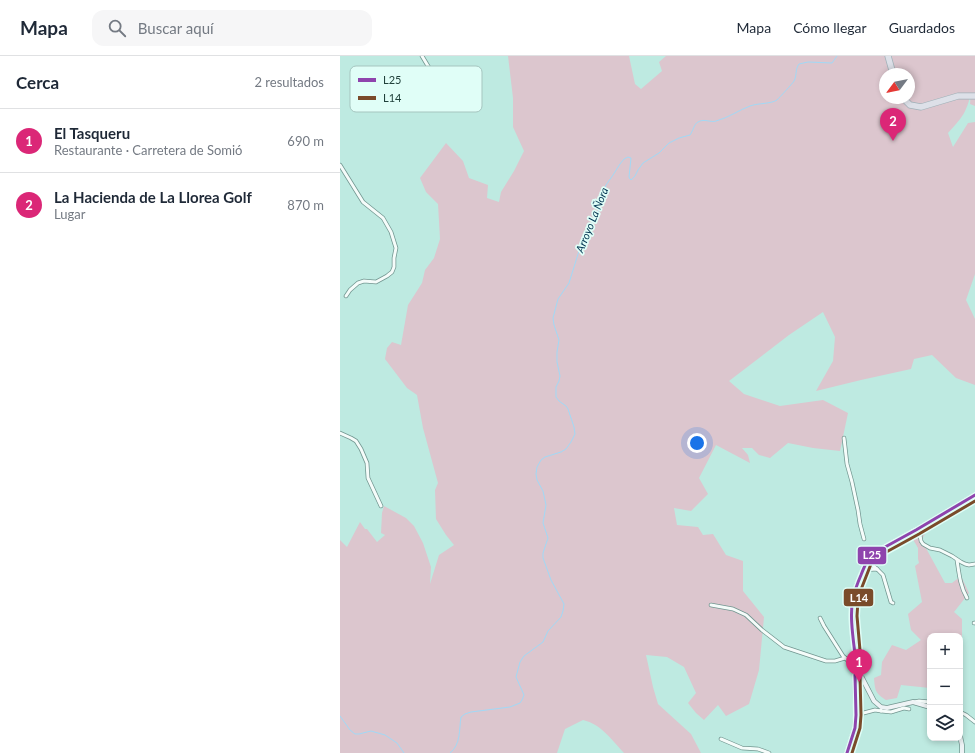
<!DOCTYPE html>
<html lang="es">
<head>
<meta charset="utf-8">
<style>
  :root { --surface:#fff; --page:#f6f6f7; --text:#1f2937; --muted:#747a83; --line:#e0e1e3; --accent:#db2777 }
  body { margin:0; font-family:Lato,sans-serif; background:var(--page); color:var(--text) }
  .controls { position:absolute; right:12px; bottom:12px; display:grid; overflow:hidden; border-radius:8px; box-shadow:0 2px 6px #0003 }
  .controls button { width:36px; height:36px; display:grid; place-items:center; padding:0; border:0; border-bottom:1px solid var(--line); background:var(--surface); color:var(--text); font:20px sans-serif }
  .compass { position:absolute; left:539px; top:12px; width:36px; height:36px; border-radius:50%; background:var(--surface); box-shadow:0 2px 6px #0003; rotate:238deg }
  .you { position:absolute; left:357px; top:387px; width:14px; height:14px; margin:-10px; border:3px solid #fff; border-radius:50%; background:#1a73e8; box-shadow:0 0 0 6px #1a73e833 }
  .badge { display:grid; place-items:center; width:26px; height:26px; border-radius:50%; background:var(--accent); color:#fff; font-size:13px; font-weight:700 }
  .pin { position:absolute; translate:-50% -33px; filter:drop-shadow(0 1px 2px #0008) }
  .pin::after { content:''; position:absolute; top:21px; width:14px; height:12px; background:inherit; clip-path:polygon(0 0,100% 0,50% 100%) }
  .list { margin:0; padding:0; list-style:none }
  h2 { display:flex; justify-content:space-between; align-items:center; height:52px; margin:0; padding:0 16px; font-size:17px }
  h2 small { font-size:13px; font-weight:400; color:var(--muted) }
  .list li { display:grid; grid-template-columns:26px 1fr auto; gap:12px; align-items:center; box-sizing:border-box; height:64px; padding:0 16px; border-top:1px solid var(--line) }
  .list b { display:block; font-size:15px; white-space:nowrap }
  .list p { margin:0; font-size:13px; white-space:nowrap; color:var(--muted) }
  .list em { font-size:13px; font-style:normal; color:var(--muted) }
  .icon { flex:none; width:22px; height:22px; fill:none; stroke:currentColor; stroke-width:2; stroke-linecap:round; stroke-linejoin:round }
  .map { position:relative; flex:none; width:635px; height:697px; overflow:hidden }
  header { display:flex; align-items:center; gap:24px; box-sizing:border-box; height:56px; padding:0 20px; background:var(--surface); border-bottom:1px solid var(--line) }
  header strong { font-size:19px }
  nav { display:flex; gap:22px; margin-inline-start:auto; font-size:14px }
  .search { width:280px; height:36px; background:var(--page); display:flex; align-items:center; gap:10px; box-sizing:border-box; padding:0 14px; border-radius:12px; color:var(--muted); font-size:15px }
  main { display:flex }
  aside { flex:1; background:var(--surface) }
  .map>svg:first-child { display:block }
  .green { fill:#dcc6ce; fill-rule:evenodd }
  .lines { fill:none; stroke-linecap:round; stroke-linejoin:round }
  .stream { stroke:#a1d9f6; stroke-width:1 }
  .street-casing { stroke:#729690; stroke-width:4.5 }
  .secondary-casing { stroke:#729690; stroke-width:5.5 }
  .highway-casing { stroke:#a1b2b9; stroke-width:7 }
  .street { stroke:#f5fcfa; stroke-width:3 }
  .secondary { stroke:#eef3f5; stroke-width:4 }
  .highway { stroke:#dde0e8; stroke-width:5.5 }
  .bus-1-casing { stroke:#e0fef7; stroke-width:6 }
  .bus-2-casing { stroke:#e0fef7; stroke-width:6 }
  .bus-1 { stroke:#8e44ad; stroke-width:3 }
  .bus-2 { stroke:#7a4b2a; stroke-width:3 }
  .labels { text-anchor:middle; stroke-width:3.5; stroke-linejoin:round; paint-order:stroke }
  .water-label { font-size:11px; font-style:italic; fill:#033552; stroke:#e0fef7 }
  .key { fill:#e0fef7; stroke:#a6c5bf; stroke-width:1 }
  .key-label { font-size:11px; fill:#20413b }
  .line-badge { stroke:#e0fef7; stroke-width:1.5 }
  .badge-label { font-size:11px; text-anchor:middle; font-weight:bold; fill:#fff }
</style>
</head>
<body>
<header>
<strong>Mapa</strong>
<div class="search"><svg class="icon" aria-label="search" viewBox="0 0 24 24"><circle cx="10" cy="10" r="6"/><path d="M15 15l6 6"/></svg>Buscar aquí</div>
<nav><a>Mapa</a><a>Cómo llegar</a><a>Guardados</a></nav>
</header>
<main>
<aside>
<h2>Cerca<small>2 resultados</small></h2>
<ul class="list">
<li><span class="badge">1</span><div><b>El Tasqueru</b><p>Restaurante · Carretera de Somió</p></div><em>690 m</em></li>
<li><span class="badge">2</span><div><b>La Hacienda de La Llorea Golf</b><p>Lugar</p></div><em>870 m</em></li>
</ul>
</aside>
<div class="map">
<svg width="635" height="697" viewBox="0 0 635 697">
  <rect width="100%" height="100%" fill="#beeae1"/>
  <!-- green -->
  <g class="green">
    <path d="M168 0H289L295 28 301 33 322 15 319 6 326 0H635V50L630 48 631 36C627 56 622 62 608 77L613 91 628 67 635 66V218L626 244 635 263V329L616 322 592 299 574 303 571 313 521 324 476 335 493 305 495 281 483 256 449 279 389 325 404 338 440 350 483 344 508 357 500 395 473 392 448 387 430 402 419 399 412 392H402L408 399 410 407 376 389 359 422 368 438 351 455 334 452 337 469 358 471 363 479 373 478 386 499 403 505V535L424 561 419 614 409 648 386 660 378 649 364 664 356 657 348 647 356 637 344 611 327 601 306 599 313 631 318 648 351 678 361 697H284C272 684 261 668 243 664L225 673 217 697H0V484L7 491 20 466 25 473H27L37 486 45 479 41 477 42 457 44 450 66 462 74 470 83 487 91 511 90 528 99 499 114 489 106 479 96 463 95 434 98 427 83 372 77 339 67 332 45 303 47 292 52 286 61 289 68 249 82 227 85 214 94 202 100 183 98 148 86 136 80 122 106 87 123 105 129 122 148 129 147 142 159 146 161 136 174 115 184 95 173 71V42ZM545 18H569V42H545Z"/>
    <path d="M585 472V478L582 483 587 494 605 527H612L621 520 629 537 614 556 622 563V583L620 586V580H590V616H589L590 632 561 629 557 642 546 644C535 637 535 634 534 622L541 619 542 606 552 589 566 594 581 584 571 574 568 558 582 546 575 510 579 507 578 503V492L571 480Z"/>
  </g>
  <g class="lines">
    <!-- stream -->
    <g class="stream">
      <path d="M0 660 10 674 15 678H19L31 675 45 679 57 687 64 697"/>
      <path d="M110 697C121 689 119 673 121 661L125 658 131 656 170 651 180 647 182 644 184 639 176 621 180 606 184 600 203 586 208 575 221 561 223 555 224 548 211 524 203 502V497L208 482 203 467 206 449 203 435 197 424 196 418 197 411 201 404 205 401 221 396 226 393 231 386 235 378 234 371 228 353 226 350 219 345 216 341V331L219 325 220 320 217 306V296L219 284 214 269 213 262 218 243 229 227 244 179 258 157 263 142 264 135 266 129 273 119 280 108 284 103 288 101 291 102 289 121 290 123 291 124 295 120 298 114 303 107 319 97 329 87 339 82 350 79C353 75 354 68 358 66 365 62 370 67 376 65 388 62 399 54 410 50 418 47 431 48 437 44 439 42 453 27 454 25 457 20 455 13 459 8L468 6 492 7 497 0"/>
    </g>
    <!-- street casing -->
    <g class="street-casing">
      <g id="street">
        <path d="M82 0 91 15 86 24"/>
        <path d="M0 109 23 146 43 162 51 176 56 192 54 202V211L52 216 47 220 36 226 24 225 18 227 10 234 6 240"/>
        <path d="M0 377 11 382 16 385 21 393 27 407 28 422 41 450"/>
        <path d="M504 382 507 408 512 426 518 454 520 468 524 483"/>
        <path d="M588 467 587 472 580 479 581 485 583 488 590 492 600 494 612 500 621 506 625 508 629 509 635 508"/>
        <path d="M617 504C619 517 620 530 627 542"/>
        <path d="M527 505 537 513"/>
        <path d="M523 514 537 513 543 519 551 546 553 547"/>
        <path d="M371 549 393 553 406 559 422 574 444 591 486 605H495L505 602"/>
        <path d="M480 562 484 570 503 600 518 614"/>
        <path d="M634 567H635"/>
        <path d="M574 646 579 645 590 646"/>
        <path d="M541 655 551 656 564 652 569 653"/>
        <path d="M620 656 626 659 635 666"/>
        <path d="M516 659 535 654 541 655V654"/>
        <path d="M381 683 402 692 418 693 429 697"/>
      </g>
    </g>
    <!-- secondary casing -->
    <g class="secondary-casing">
      <g id="secondary">
        <path d="M590 651 573 646 547 652 541 651 534 645 518 614 516 607 512 560 513 543 517 529 527 505 531 500 536 496 576 474 635 439"/>
        <path d="M620 680 622 689V697"/>
        <path d="M507 697 515 672 516 659 515 619 518 614"/>
      </g>
    </g>
    <!-- highway casing -->
    <g class="highway-casing">
      <g id="highway">
        <path d="M548 0 553 18"/>
        <path d="M563 42 570 49 581 51 618 40H635"/>
      </g>
    </g>
    <!-- street -->
    <use href="#street" class="street"/>
    <!-- secondary -->
    <use href="#secondary" class="secondary"/>
    <!-- highway -->
    <use href="#highway" class="highway"/>
    <!-- bus-1 casing -->
    <g class="bus-1-casing">
      <g id="bus-1">
        <path d="M518 614 516 607C514 587 509 561 513 542 515 534 518 526 521 519 525 509 527 503 536 496L576 474 635 439"/>
        <path d="M507 697 515 672 516 659 515 619 518 614"/>
      </g>
    </g>
    <!-- bus-2 casing -->
    <g class="bus-2-casing">
      <path id="bus-2" d="M512 697 520 672 521 659 520 620 523 614 521 606 517 560 518 544 522 531 531 508 539 500 579 478 635 445"/>
    </g>
    <!-- bus-1 -->
    <use href="#bus-1" class="bus-1"/>
    <!-- bus-2 -->
    <use href="#bus-2" class="bus-2"/>
  </g>
  <g class="labels">
    <!-- water labels -->
    <g class="water-label">
      <text transform="translate(252 164) rotate(-68)" y="4">Arroyo La Ñora</text>
    </g>
  </g>
  <!-- legend -->
  <rect x="10" y="10" width="132" height="46" rx="6" class="key"/>
  <rect x="18" y="22" width="18" height="4" fill="#8e44ad"/>
  <rect x="18" y="40" width="18" height="4" fill="#7a4b2a"/>
  <g class="key-label">
    <text x="43" y="28">L25</text>
    <text x="43" y="46">L14</text>
  </g>
  <g class="line-badge">
    <rect x="517" y="490" width="30" height="19" rx="4" fill="#8e44ad"/>
    <rect x="503" y="532" width="31" height="19" rx="4" fill="#7a4b2a"/>
  </g>
  <g class="badge-label">
    <text x="532" y="503">L25</text>
    <text x="519" y="546">L14</text>
  </g>
</svg>
<div class="controls">
<button>+</button>
<button>−</button>
<button><svg class="icon" aria-label="layers" viewBox="0 0 24 24"><path d="M12 4l9 5-9 5-9-5zM3 14l9 5 9-5"/></svg></button>
</div>
<svg class="compass" viewBox="-18 -18 36 36"><path d="M0-13l5 13h-10z" fill="#e53935"/><path d="M0 13l5-13h-10z" fill="#747a83"/></svg>
<div class="you"></div>
<div class="pin badge" style="left:519px;top:626px">1</div>
<div class="pin badge" style="left:553px;top:85px">2</div>
</div>
</main>
</body>
</html>
